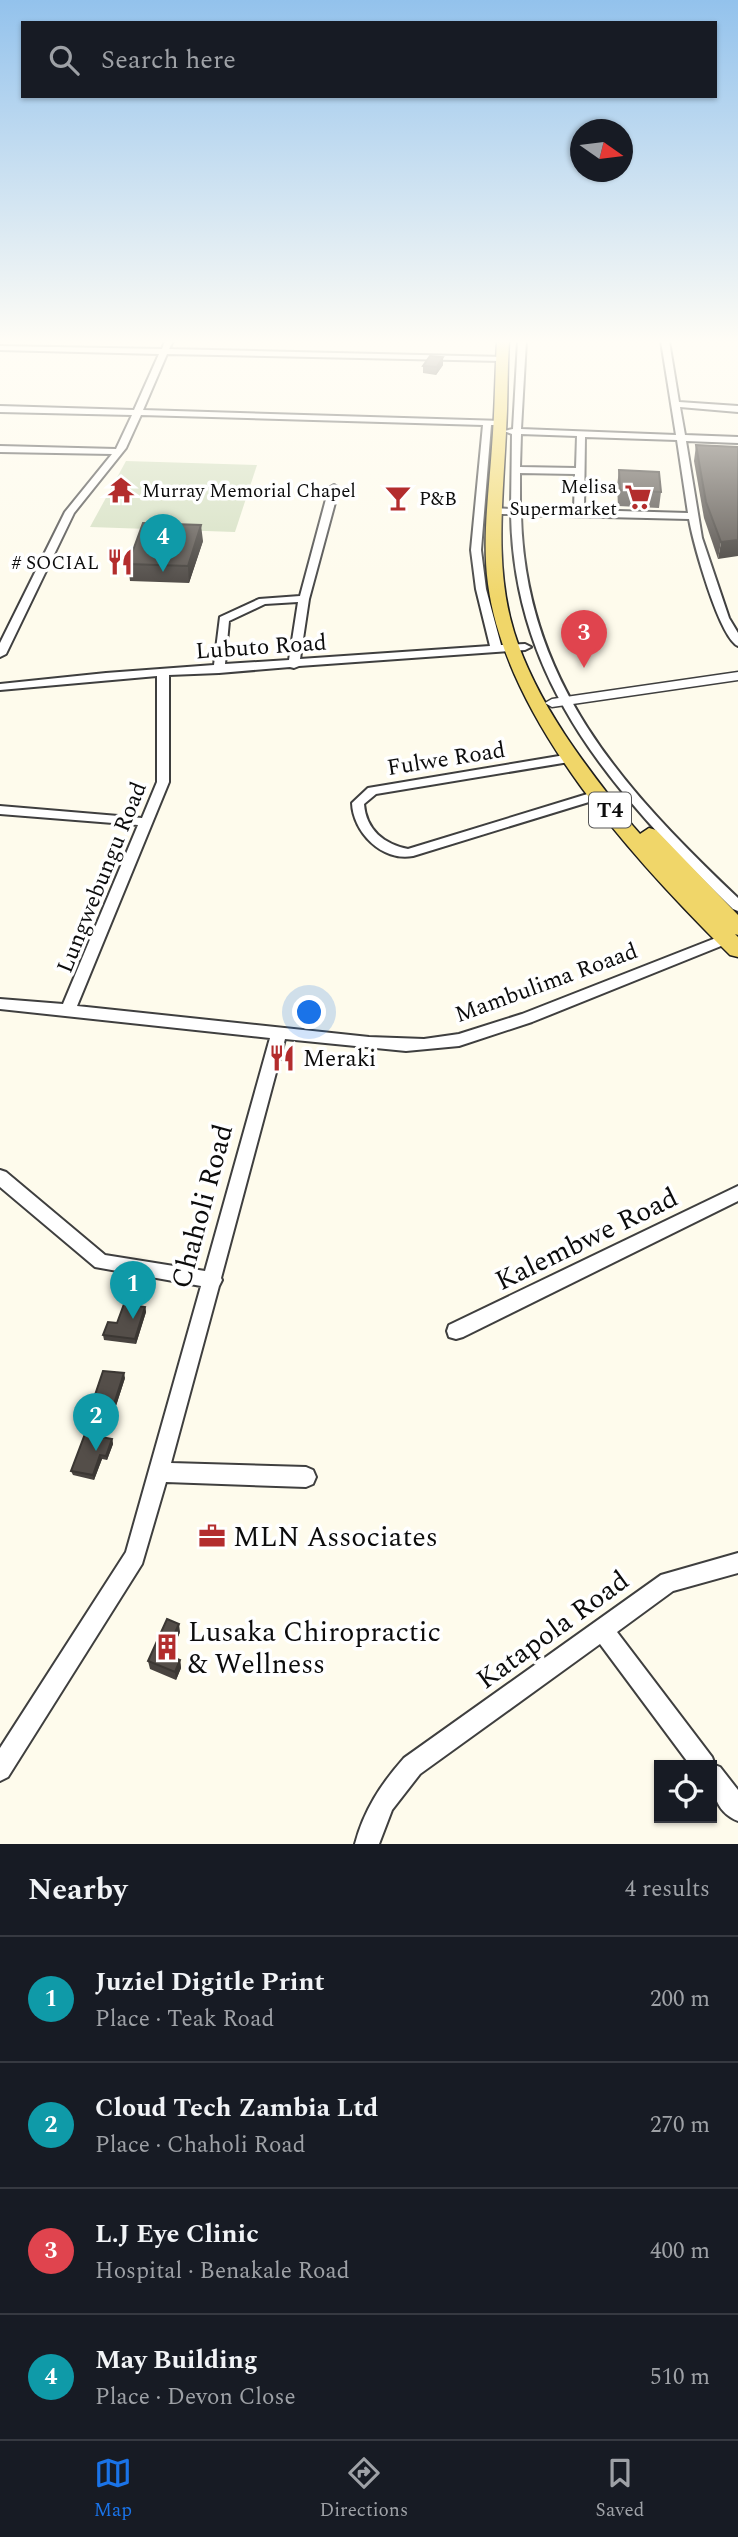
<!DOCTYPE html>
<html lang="en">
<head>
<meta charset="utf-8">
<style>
  :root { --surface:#171b24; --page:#242831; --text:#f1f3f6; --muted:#9ea1a6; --line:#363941; --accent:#1a73e8 }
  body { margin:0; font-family:Spectral,serif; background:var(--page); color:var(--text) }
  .controls { position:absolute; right:21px; bottom:21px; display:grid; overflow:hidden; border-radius:0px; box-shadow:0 2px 5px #0004 }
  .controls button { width:63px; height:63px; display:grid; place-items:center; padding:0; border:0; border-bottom:2px solid var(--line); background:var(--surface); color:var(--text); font:35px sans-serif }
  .compass { position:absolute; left:570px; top:119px; width:63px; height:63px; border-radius:50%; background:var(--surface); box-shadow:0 2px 5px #0004; rotate:104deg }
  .you { position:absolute; left:310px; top:1013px; width:24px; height:24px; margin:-18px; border:5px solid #fff; border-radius:50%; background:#1a73e8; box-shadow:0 0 0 10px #1a73e833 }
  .badge { display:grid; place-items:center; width:46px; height:46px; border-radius:50%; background:var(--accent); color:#fff; font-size:23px; font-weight:700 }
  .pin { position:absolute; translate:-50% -58px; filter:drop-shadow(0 2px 4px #0008) }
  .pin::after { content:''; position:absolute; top:37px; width:24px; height:21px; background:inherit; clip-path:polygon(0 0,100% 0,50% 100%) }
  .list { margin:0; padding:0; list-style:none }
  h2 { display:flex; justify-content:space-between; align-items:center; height:91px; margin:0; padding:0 28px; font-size:30px }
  h2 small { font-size:23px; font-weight:400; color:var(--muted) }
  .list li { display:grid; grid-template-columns:46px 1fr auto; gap:21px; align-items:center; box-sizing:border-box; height:126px; padding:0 28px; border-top:2px solid var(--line) }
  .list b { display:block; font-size:26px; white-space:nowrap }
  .list p { margin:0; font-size:23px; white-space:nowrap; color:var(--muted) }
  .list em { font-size:23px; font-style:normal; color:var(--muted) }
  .icon { flex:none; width:38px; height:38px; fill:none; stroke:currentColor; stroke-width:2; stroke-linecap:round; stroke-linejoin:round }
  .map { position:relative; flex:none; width:738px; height:1844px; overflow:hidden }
  .search { position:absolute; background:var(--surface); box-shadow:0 2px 5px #0004; left:21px; right:21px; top:21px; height:77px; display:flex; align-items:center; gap:18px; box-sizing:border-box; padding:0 24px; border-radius:0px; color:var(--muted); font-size:26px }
  .sheet { height:595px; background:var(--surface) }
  nav { display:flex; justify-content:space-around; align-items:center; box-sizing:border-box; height:98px; border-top:2px solid var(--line); background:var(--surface); font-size:19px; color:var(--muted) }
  nav a { display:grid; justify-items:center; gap:4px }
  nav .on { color:var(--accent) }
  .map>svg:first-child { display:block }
  .cemetery { fill:#d2debf }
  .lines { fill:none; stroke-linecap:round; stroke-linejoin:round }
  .minor-casing { stroke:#3f3f3f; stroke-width:4 }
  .tertiary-casing { stroke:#3f3f3f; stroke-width:3 }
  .primary-casing { stroke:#1d1d1d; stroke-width:3 }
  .minor { fill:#fff; fill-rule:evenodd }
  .tertiary { fill:#fff; fill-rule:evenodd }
  .primary { fill:#f0d669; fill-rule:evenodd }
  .wall { fill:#48433f }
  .shaded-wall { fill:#3b3733 }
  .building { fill:#544e49; stroke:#3b3733; stroke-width:2 }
  .labels { text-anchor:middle; stroke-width:7; stroke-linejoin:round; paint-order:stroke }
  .far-poi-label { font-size:19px; fill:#0c0c0c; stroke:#fff; text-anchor:end }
  .shield { fill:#fff; stroke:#555; stroke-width:2 }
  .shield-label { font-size:21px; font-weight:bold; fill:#0c0c0c }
  .street-label { font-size:23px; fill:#0c0c0c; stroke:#fff }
  .poi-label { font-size:23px; fill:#0c0c0c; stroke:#fff; text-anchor:start }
  .near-street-label { font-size:28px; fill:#0c0c0c; stroke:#fff }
  .near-poi-label { font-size:28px; fill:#0c0c0c; stroke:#fff; text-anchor:start }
</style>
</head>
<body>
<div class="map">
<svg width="738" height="1844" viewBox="0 0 738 1844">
  <rect width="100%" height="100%" fill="#fefbec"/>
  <!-- cemetery -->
  <path class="cemetery" d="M126 461 257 465 235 532 90 527Z"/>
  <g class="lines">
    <!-- minor casing -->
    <g class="minor-casing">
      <g id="minor">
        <path d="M165 341H173L169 349 504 357 505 359 501 361 167 354 143 410 503 421V425H491L481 550 486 589 501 645 525 644 531 647 525 650 299 666 294 668 290 667 219 673 169 675V782L77 1006 369 1037 424 1039 459 1034 522 1014 721 936 726 934 733 939 731 942 532 1022 459 1046 406 1051 285 1039 221 1278 222 1280 219 1286 171 1463 306 1467 313 1470 316 1477 313 1484 306 1487 166 1482 142 1564 8 1777 0 1781V1748L126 1552 201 1286 95 1267 0 1187V1170L6 1172 105 1255 205 1271 270 1038 0 1009V999L63 1004 138 825 0 814V806L142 818 157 782V676L0 690V684L106 673 214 665 220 617 259 599 300 596 329 488 334 485 339 488 309 599 300 659 490 646 476 589 471 550 483 425 141 415 126 448 74 513 6 654 0 657V643L65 512 112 454 0 452V446L116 449 132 415 0 412V406L134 410 159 354 0 350V346L162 349ZM298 602 289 660 225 664 229 621 265 604Z"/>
        <path d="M518 341H526L521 429 676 435 661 341H669L679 402 738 406V412L680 407 685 435 738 437V443L686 441 702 538 729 618 738 633V646C719 637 693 542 689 519L521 515C525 682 623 789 738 898V911L733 909C617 796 514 686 511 514H495L490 511 495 508 511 509 512 434 504 431 513 429ZM521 434 577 436 576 468 520 467ZM585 437 677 440 688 513 584 510ZM520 473 575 474 574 510 520 509Z"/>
        <path d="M571 754 577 758 575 761 376 794 364 804C366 830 384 844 408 849L594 792H602L604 795 602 798 413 856C382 862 353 832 352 803L368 788Z"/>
        <path d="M738 1186V1201L463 1337 456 1339 449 1337 447 1331 449 1325Z"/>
        <path d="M738 1553V1573L673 1591 617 1632 712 1757 715 1765 720 1767 738 1790V1821C713 1811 712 1788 712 1765H690L600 1644 420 1774 392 1810 379 1844H355C364 1810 381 1784 404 1758L661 1575Z"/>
      </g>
    </g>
    <!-- tertiary casing -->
    <g class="tertiary-casing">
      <path id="tertiary" d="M738 672V680L552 707 545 703 552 699Z"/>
    </g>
    <!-- primary casing -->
    <g class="primary-casing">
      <path id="primary" d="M497 341H509C507 371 508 401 506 432 503 498 494 567 514 632 537 705 587 768 633 826L640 834 649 828 656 830 738 915V935L735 934 738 937V957L730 955C636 862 506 721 488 584 482 539 489 492 492 447 495 412 495 376 497 341Z"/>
    </g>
    <!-- minor -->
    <use href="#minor" class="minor"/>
    <!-- tertiary -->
    <use href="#tertiary" class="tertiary"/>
    <!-- primary -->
    <use href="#primary" class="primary"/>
  </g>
  <!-- wall -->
  <g class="wall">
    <path d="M443 365 436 375 423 373V366Z"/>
    <path d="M696 445 738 447 718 559 704 518 694 461Z"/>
    <path d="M619 470 661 492 659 508 618 506 617 486Z"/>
    <path d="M203 541 189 583 130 581 128 564Z"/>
    <path d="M145 1307 146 1312 136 1344 104 1340 103 1335 117 1323Z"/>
    <path d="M125 1378 114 1412 93 1409 92 1404Z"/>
    <path d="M112 1439 113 1444 107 1460 102 1459 94 1480 73 1475 71 1471Z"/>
    <path d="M180 1632 170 1656 180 1660 181 1668 176 1680 150 1669 148 1661Z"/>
  </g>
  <!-- shaded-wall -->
  <g class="shaded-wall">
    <path d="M443 357V365L436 375 437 367Z"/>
    <path d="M201 525 203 541 189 583 188 566Z"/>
    <path d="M738 540V556L718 559 721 542Z"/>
    <path d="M145 1307 146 1312 136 1344 135 1339Z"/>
    <path d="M124 1373 125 1378 114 1412 113 1407Z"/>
    <path d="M112 1439 113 1444 107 1460 106 1456Z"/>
    <path d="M100 1455 102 1459 94 1480 93 1475Z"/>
    <path d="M179 1624 180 1632 167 1663 165 1654Z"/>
    <path d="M180 1660 181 1668 176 1680 175 1672Z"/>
  </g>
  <!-- building -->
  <g class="building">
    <path d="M430 356 443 357 437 367 423 366Z"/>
    <path d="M696 445 738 447V540L721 542 706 502Z"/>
    <path d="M619 470 659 472 661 492 620 490Z"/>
    <path d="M143 523 201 525 188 566 128 564Z"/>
    <path d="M124 1304 145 1307 135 1339 103 1335 108 1322 117 1323Z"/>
    <path d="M103 1371 124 1373 113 1407 92 1404Z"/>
    <path d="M85 1434 112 1439 106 1456 100 1455 93 1475 71 1471Z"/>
    <path d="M167 1619 179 1624 165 1654 180 1660 175 1672 148 1661Z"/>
  </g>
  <!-- sky -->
  <linearGradient id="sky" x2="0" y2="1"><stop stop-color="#93c2ec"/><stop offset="0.57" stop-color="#fffdf6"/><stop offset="1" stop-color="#fffdf6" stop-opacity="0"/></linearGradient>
  <rect width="738" height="599" fill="url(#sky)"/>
  <!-- icons -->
  <defs>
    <g id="temple-bare" transform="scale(2.1)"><path d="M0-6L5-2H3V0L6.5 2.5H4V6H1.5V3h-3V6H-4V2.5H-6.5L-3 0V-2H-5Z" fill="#b32d2d" stroke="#fff" stroke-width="2.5" paint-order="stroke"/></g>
    <g id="supermarket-bare" transform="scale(2.1)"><path d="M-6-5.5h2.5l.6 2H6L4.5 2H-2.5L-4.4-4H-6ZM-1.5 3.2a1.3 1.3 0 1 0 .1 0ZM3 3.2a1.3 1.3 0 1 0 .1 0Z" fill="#b32d2d" stroke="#fff" stroke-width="2.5" paint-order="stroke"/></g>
    <g id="bar-bare" transform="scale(2.1)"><path d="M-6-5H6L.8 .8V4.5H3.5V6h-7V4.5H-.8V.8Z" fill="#b32d2d" stroke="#fff" stroke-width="2.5" paint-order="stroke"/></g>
    <g id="restaurant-bare" transform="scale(2.1)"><path d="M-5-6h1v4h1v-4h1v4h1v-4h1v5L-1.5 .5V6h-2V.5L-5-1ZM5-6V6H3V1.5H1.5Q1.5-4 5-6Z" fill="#b32d2d" stroke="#fff" stroke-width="2.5" paint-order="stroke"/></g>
    <g id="office-bare" transform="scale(2.1)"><path d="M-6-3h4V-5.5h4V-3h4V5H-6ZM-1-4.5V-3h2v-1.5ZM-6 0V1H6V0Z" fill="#b32d2d" stroke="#fff" stroke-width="2.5" paint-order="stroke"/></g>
    <g id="building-bare" transform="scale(2.1)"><path d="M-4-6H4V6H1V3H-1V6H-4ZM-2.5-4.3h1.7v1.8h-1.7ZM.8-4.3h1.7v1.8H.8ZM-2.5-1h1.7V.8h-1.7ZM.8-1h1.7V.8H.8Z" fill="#b32d2d" stroke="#fff" stroke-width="2.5" paint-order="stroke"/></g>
  </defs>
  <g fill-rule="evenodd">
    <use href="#temple-bare" x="121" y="490"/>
    <use href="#supermarket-bare" x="638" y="497"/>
    <use href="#bar-bare" x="398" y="498"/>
    <use href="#restaurant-bare" x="120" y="562"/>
    <use href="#restaurant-bare" x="282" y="1058"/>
    <use href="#office-bare" x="212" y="1536"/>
    <use href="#building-bare" x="167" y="1647"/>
  </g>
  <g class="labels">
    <!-- far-poi labels -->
    <g class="far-poi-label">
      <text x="617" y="493">Melisa<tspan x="617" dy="22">Supermarket</tspan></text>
      <text x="142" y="497" text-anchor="start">Murray Memorial Chapel</text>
      <text x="419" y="505" text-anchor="start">P&amp;B</text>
      <text x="99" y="569"># SOCIAL</text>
    </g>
    <!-- shield labels -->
    <rect class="shield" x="589" y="792.5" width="42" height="35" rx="5"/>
    <g class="shield-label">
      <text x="610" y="817">T4</text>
    </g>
    <!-- street labels -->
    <g class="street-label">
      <text transform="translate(261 646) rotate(-4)" y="8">Lubuto Road</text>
      <text transform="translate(446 758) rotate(-9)" y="8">Fulwe Road</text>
      <text transform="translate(101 877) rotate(-68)" y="8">Lungwebungu Road</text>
      <text transform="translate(546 982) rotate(-20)" y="8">Mambulima Roaad</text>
    </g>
    <!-- poi labels -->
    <g class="poi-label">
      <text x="303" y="1066">Meraki</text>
    </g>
    <!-- near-street labels -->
    <g class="near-street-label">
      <text transform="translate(201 1206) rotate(-75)" y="10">Chaholi Road</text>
      <text transform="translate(586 1238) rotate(-26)" y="10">Kalembwe Road</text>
      <text transform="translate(552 1629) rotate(-36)" y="10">Katapola Road</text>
    </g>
    <!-- near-poi labels -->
    <g class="near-poi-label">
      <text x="233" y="1546">MLN Associates</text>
      <text x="188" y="1641">Lusaka Chiropractic<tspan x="188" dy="32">&amp; Wellness</tspan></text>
    </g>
  </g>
</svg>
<div class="controls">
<button><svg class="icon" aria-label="locate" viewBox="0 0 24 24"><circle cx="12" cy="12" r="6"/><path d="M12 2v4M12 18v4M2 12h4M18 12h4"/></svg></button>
</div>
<svg class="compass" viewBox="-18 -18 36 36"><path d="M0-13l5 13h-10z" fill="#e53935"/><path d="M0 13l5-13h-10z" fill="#9ea1a6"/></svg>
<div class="you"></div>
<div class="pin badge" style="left:133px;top:1319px;background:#0f9aa8">1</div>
<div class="pin badge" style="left:96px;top:1451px;background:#0f9aa8">2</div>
<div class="pin badge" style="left:584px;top:668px;background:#e0444e">3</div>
<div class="pin badge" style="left:163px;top:572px;background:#0f9aa8">4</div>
<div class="search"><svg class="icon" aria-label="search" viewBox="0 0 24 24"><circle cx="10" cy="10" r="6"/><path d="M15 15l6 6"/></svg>Search here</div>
</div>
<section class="sheet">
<h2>Nearby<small>4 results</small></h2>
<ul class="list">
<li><span class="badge" style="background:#0f9aa8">1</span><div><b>Juziel Digitle Print</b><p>Place · Teak Road</p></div><em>200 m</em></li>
<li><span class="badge" style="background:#0f9aa8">2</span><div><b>Cloud Tech Zambia Ltd</b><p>Place · Chaholi Road</p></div><em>270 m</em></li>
<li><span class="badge" style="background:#e0444e">3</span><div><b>L.J Eye Clinic</b><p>Hospital · Benakale Road</p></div><em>400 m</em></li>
<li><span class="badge" style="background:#0f9aa8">4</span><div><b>May Building</b><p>Place · Devon Close</p></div><em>510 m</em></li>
</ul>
</section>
<nav>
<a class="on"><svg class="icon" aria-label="map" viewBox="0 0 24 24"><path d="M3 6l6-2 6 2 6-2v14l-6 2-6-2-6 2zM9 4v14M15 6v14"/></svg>Map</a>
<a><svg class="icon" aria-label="directions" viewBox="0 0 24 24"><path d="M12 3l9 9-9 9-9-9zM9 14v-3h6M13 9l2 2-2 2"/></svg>Directions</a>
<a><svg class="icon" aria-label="saved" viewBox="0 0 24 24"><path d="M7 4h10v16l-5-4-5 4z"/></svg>Saved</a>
</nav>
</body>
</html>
